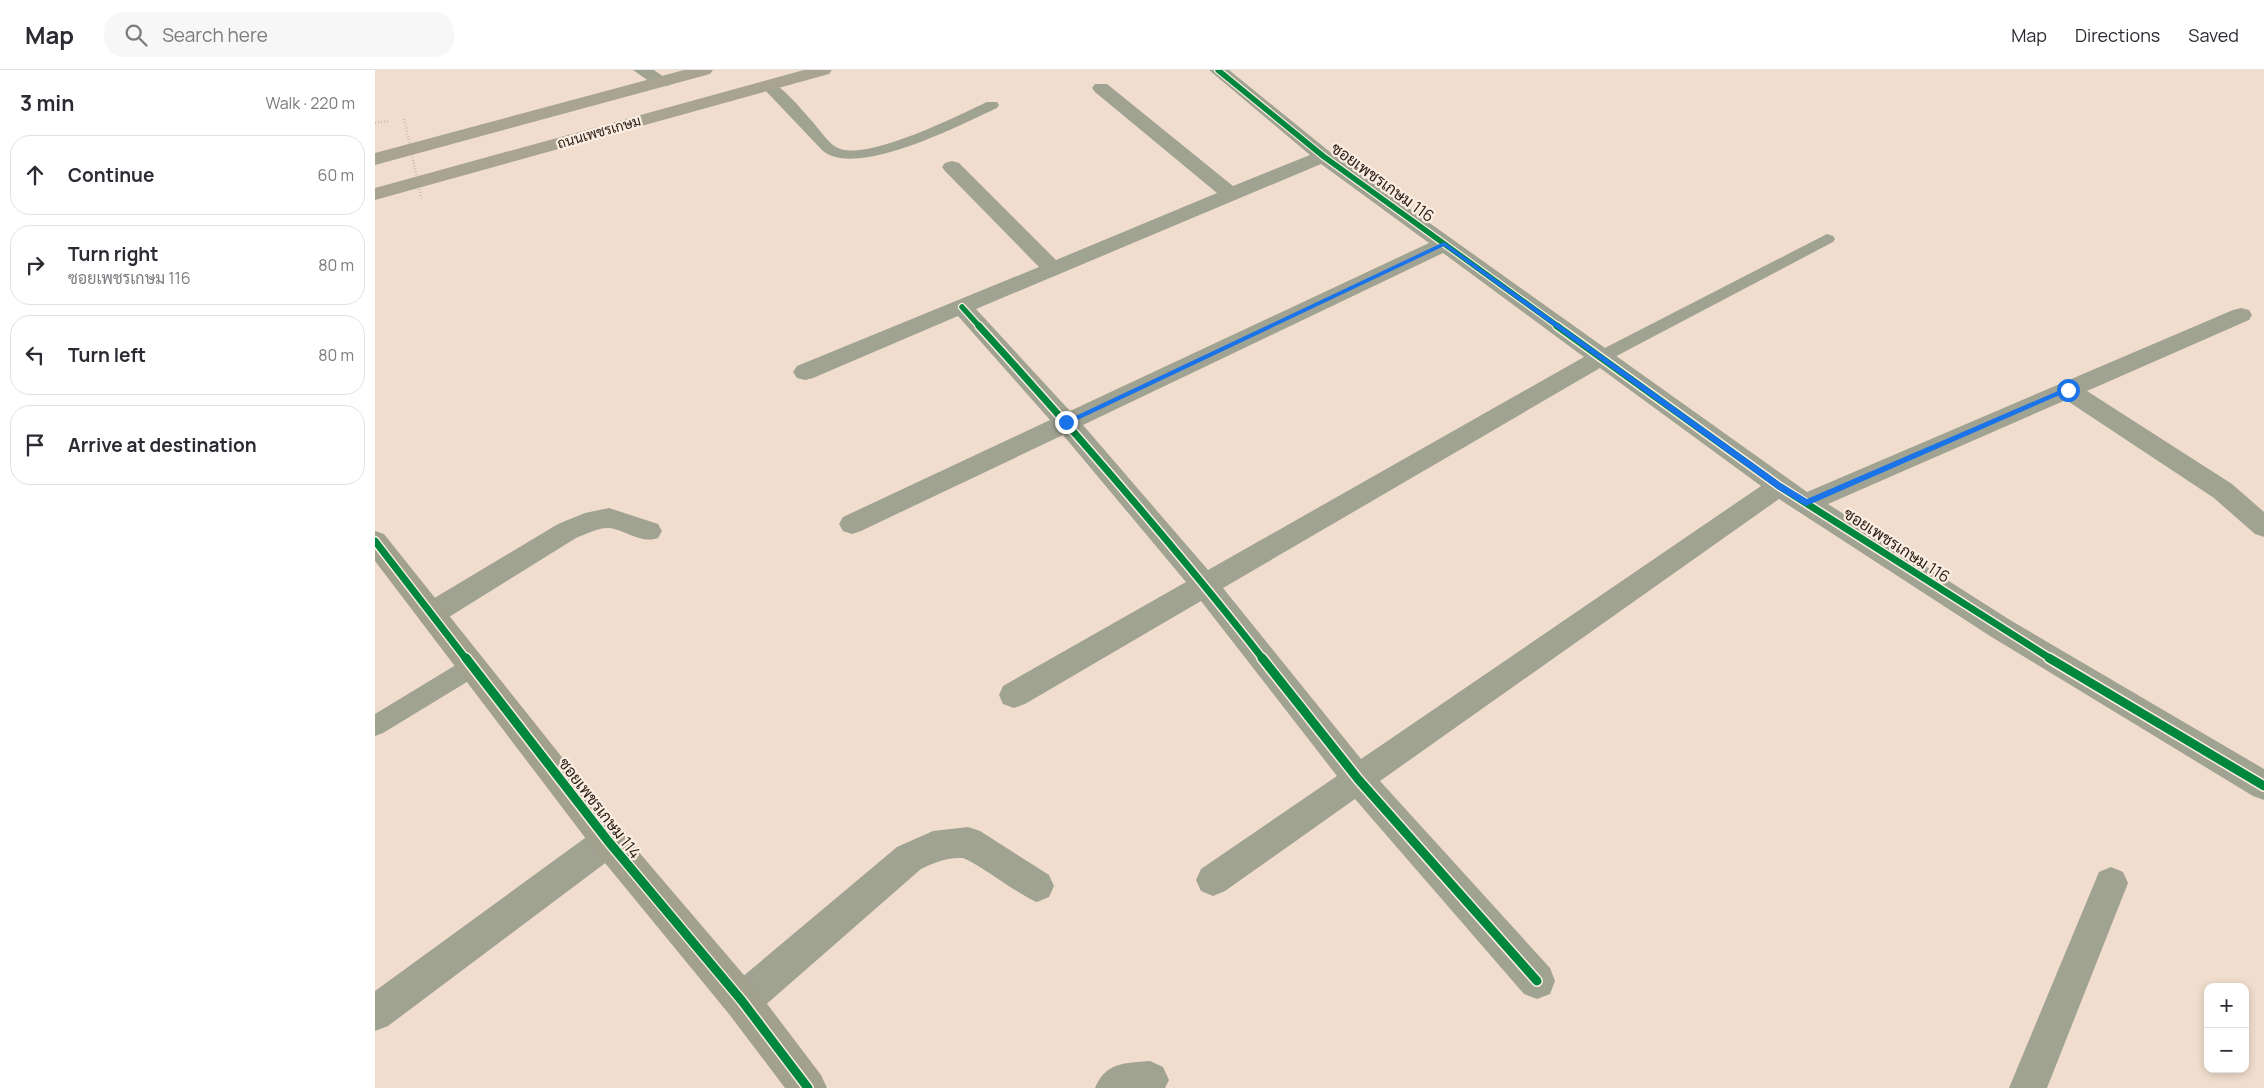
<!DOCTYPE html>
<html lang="en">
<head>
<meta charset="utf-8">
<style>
  :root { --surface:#fff; --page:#f7f7f7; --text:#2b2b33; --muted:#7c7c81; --line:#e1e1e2 }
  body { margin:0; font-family:Manrope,Sarabun,sans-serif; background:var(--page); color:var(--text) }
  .controls { position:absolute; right:15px; bottom:15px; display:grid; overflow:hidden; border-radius:10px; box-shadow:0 2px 8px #0003 }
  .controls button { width:45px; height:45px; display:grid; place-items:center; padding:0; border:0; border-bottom:1px solid var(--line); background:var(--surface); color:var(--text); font:25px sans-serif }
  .stop { position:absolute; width:15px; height:15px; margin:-11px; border:4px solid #1a73e8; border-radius:50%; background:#fff }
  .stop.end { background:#1a73e8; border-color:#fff; box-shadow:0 1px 5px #0008 }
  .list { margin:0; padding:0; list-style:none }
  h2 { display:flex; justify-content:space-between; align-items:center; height:65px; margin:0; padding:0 20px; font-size:21px }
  h2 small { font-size:16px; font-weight:400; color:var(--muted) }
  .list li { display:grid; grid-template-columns:32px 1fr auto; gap:15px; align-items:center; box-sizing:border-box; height:80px; margin:0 10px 10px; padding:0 10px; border:1px solid var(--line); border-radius:20px }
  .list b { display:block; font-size:19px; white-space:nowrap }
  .list p { margin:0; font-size:16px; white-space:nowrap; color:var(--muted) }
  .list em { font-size:16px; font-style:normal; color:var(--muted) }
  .icon { flex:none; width:28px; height:28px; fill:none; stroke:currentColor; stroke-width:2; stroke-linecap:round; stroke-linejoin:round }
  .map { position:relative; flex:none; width:1889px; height:1018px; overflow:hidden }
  header { display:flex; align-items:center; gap:30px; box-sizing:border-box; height:70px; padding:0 25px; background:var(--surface); border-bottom:1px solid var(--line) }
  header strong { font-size:24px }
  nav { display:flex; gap:28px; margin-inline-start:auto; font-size:18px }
  .search { width:350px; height:45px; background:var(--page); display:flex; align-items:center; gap:12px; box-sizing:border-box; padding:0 18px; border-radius:20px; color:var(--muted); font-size:19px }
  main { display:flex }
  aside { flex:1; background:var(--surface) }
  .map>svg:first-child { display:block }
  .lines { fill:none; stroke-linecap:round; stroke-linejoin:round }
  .path { stroke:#a7a395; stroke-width:2.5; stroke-dasharray:0.5 2.5; stroke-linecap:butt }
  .lane { fill:#a1a392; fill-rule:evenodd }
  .street { fill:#a1a392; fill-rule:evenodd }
  .secondary { fill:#a1a18c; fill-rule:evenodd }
  .primary { fill:#a8a491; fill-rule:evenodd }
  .path-bridge { stroke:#a7a395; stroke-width:2.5; stroke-dasharray:0.5 2.5; stroke-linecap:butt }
  .cycleway-far2-casing { stroke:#fbede2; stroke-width:8 }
  .cycleway-far1-casing { stroke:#fbede2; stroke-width:10 }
  .cycleway-casing { stroke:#fbede2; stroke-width:12 }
  .cycleway-far2 { stroke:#00873e; stroke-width:5.5 }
  .cycleway-far1 { stroke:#00873e; stroke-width:7 }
  .cycleway { stroke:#00873e; stroke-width:9 }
  .route { fill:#1a73e8 }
  .labels { text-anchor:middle; stroke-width:4.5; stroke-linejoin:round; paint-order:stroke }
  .far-street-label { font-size:14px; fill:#2e2117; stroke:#fbede2 }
  .street-label { font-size:16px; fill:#2e2117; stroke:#fbede2 }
</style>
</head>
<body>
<header>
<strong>Map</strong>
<div class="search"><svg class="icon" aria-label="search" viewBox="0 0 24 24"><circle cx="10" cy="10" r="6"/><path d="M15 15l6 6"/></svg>Search here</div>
<nav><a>Map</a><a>Directions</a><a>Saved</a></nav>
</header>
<main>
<aside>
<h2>3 min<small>Walk · 220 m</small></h2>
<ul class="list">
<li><svg class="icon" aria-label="ahead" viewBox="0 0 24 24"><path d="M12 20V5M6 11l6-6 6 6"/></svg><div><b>Continue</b></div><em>60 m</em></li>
<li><svg class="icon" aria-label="right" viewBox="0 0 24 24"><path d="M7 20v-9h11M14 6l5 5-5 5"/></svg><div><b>Turn right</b><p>ซอยเพชรเกษม 116</p></div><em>80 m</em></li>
<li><svg class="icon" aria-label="left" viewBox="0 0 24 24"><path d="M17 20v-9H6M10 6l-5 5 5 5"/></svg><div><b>Turn left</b></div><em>80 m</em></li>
<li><svg class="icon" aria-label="arrive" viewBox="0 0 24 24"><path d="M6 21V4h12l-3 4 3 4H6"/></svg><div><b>Arrive at destination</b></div></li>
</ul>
</aside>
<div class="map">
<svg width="1889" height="1018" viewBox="0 0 1889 1018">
  <rect width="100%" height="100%" fill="#f0ddcd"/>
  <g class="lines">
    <!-- path -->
    <path class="path" d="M0 53 14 51"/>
    <!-- lane -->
    <g class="lane">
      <path d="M393 11C406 14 426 39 435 49 443 57 451 71 461 77 488 94 584 45 612 32H622L624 35 622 38C587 54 480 110 447 80L388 18 386 15 388 12Z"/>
      <path d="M1452 164 1458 166 1460 169 1458 172 1232 291 1226 293 1220 291 1217 287 1220 283Z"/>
      <path d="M97 588 105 590 108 597 105 604 8 663 0 666V644L89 590Z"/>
    </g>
    <!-- street -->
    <g class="street">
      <path d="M258 0H279L296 12 293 16H281Z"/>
      <path d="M834 0H854L955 82 1432 422 1858 240 1866 238 1874 240 1877 245 1874 250 1712 321 1857 414 1889 442V467L1880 464 1839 428 1691 330 1453 434 1635 550 1889 699V730L1878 726 1615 566 1404 429 1005 711 1175 898 1180 911 1175 924 1162 929 1149 924 980 729 850 821 838 826 826 821 821 810 826 799 962 706 826 531 650 634 639 638 628 634 624 625 628 616 811 512 688 365 486 461 477 464 468 461 464 454 468 447 675 350 583 246 438 308 430 310 422 308 418 302 422 296 664 197 570 101 567 97 570 93 577 91 584 93 681 190 842 123 720 22 717 18 720 14H732L858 116 935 85ZM946 94 1054 173 695 341 601 239ZM1068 183 1209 287 833 500 708 355ZM1225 298 1386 416 986 689 848 518Z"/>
      <path d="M234 438 283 454 287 461 283 468C266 474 252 461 235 458 224 457 211 464 201 468L66 552 56 555 46 552 42 544 46 536 183 454 210 443Z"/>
      <path d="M233 756 245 760 249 771 245 782 13 956 0 961V921L221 760Z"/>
      <path d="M593 757 605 761 674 805 679 816 674 827 662 832C645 826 597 789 587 788 572 787 558 793 546 799L380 944 367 949 354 944 349 931 354 918 522 777 558 761Z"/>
      <path d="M1736 797 1748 802 1753 813 1672 1018H1634L1724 802Z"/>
      <path d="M775 991 788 997 794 1010 790 1018H720C731 992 750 993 775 991Z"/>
    </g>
    <!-- secondary -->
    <path class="secondary" d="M0 461 9 464 245 760 380 918 446 1005 452 1018H410L354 944 221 782 0 491Z"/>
    <!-- primary -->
    <g class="primary">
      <path d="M309 0H338L335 4 0 95V83Z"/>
      <path d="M429 0H457L454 4 0 130V118Z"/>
    </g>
    <!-- path-bridge -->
    <path class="path-bridge" d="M29 49 47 131"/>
    <!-- cycleway-far2 casing -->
    <g class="cycleway-far2-casing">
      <g id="cycleway-far2">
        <path d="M843 0 948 86 1184 257"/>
        <path d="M587 237 605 257"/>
      </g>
    </g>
    <!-- cycleway-far1 casing -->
    <g class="cycleway-far1-casing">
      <g id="cycleway-far1">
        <path d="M604 256C702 364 798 474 888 589"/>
        <path d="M1182 256 1404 416 1676 589"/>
        <path d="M0 471 91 589"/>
      </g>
    </g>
    <!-- cycleway casing -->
    <g class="cycleway-casing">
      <g id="cycleway">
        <path d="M91 588 233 771 367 931 433 1018"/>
        <path d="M887 588 983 709 1162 911"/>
        <path d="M1674 588 1889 716"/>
      </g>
    </g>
    <!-- cycleway-far2 -->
    <use href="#cycleway-far2" class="cycleway-far2"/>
    <!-- cycleway-far1 -->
    <use href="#cycleway-far1" class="cycleway-far1"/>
    <!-- cycleway -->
    <use href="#cycleway" class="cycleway"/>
  </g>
  <!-- route -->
  <path class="route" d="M1069 172 1407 414 1432 429 1690 318 1696 320 1431 436 1401 418 1069 176 694 354 688 352Z"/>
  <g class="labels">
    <!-- far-street labels -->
    <g class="far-street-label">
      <text transform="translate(224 62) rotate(-16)" y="5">ถนนเพชรเกษม</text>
    </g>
    <!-- street labels -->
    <g class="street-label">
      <text transform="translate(1008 112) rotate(36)" y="6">ซอยเพชรเกษม 116</text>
      <text transform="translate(1522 475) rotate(33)" y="6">ซอยเพชรเกษม 116</text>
      <text transform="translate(225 738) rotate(52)" y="6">ซอยเพชรเกษม 114</text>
    </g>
  </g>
</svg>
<div class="controls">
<button>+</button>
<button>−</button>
</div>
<div class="stop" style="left:1693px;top:320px"></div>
<div class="stop end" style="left:691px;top:352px"></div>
</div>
</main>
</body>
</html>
